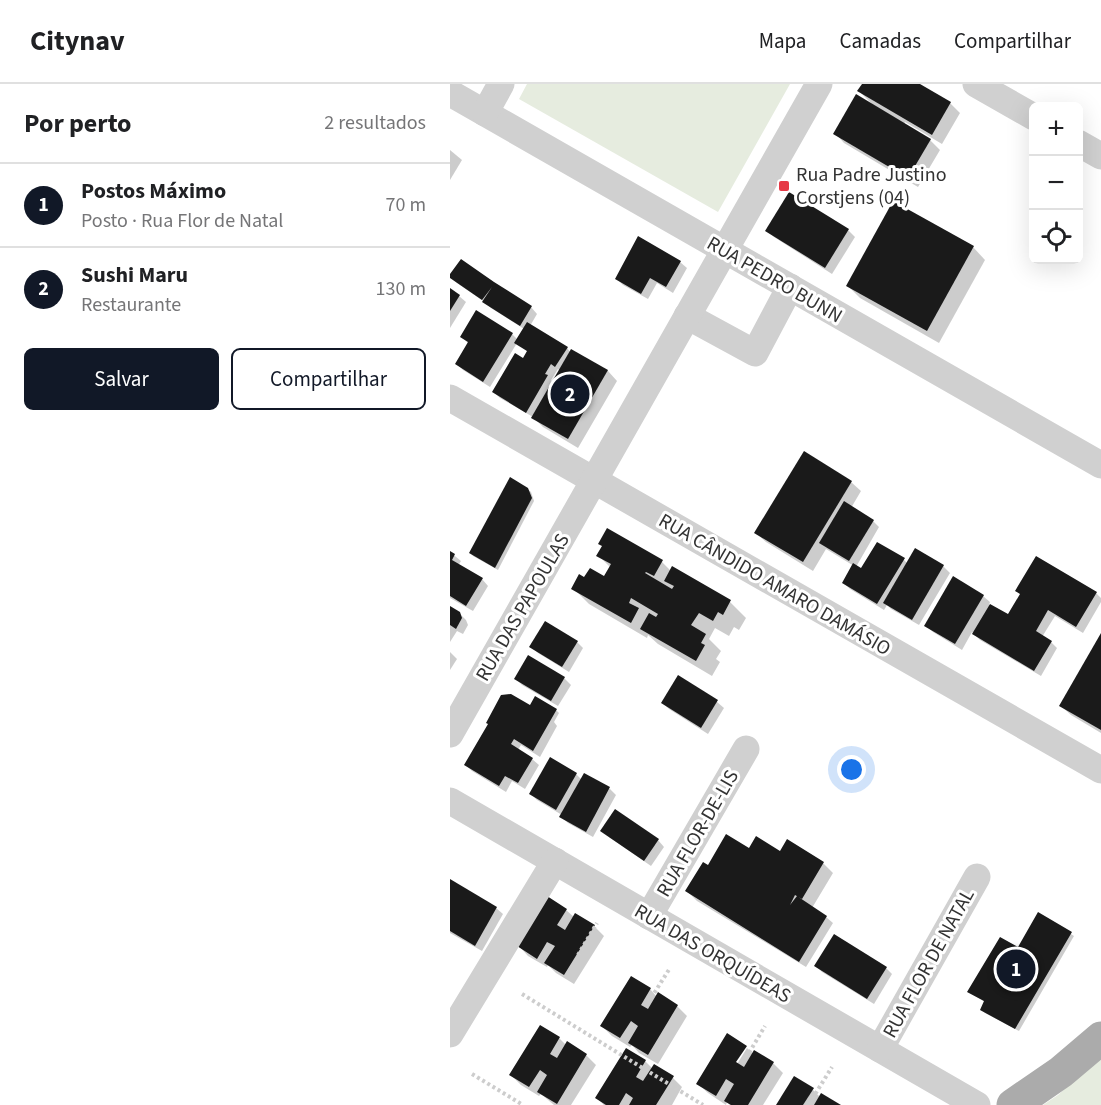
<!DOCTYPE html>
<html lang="pt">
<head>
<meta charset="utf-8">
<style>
  :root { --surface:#fff; --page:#f2f2f2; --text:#202124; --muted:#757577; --line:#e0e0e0; --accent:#111827 }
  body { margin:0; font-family:"Source Sans 3",sans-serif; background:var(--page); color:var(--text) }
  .controls { position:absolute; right:18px; top:18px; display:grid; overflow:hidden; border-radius:9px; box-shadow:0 6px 24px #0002 }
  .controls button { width:54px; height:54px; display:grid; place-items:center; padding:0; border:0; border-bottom:2px solid var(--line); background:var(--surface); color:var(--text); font:30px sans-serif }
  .you { position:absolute; left:402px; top:686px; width:21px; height:21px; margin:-15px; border:4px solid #fff; border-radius:50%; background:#1a73e8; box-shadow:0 0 0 9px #1a73e833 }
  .badge { display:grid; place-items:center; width:39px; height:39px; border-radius:50%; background:var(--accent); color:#fff; font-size:20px; font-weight:700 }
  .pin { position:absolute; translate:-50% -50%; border:3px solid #fff; box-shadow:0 2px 6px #0006 }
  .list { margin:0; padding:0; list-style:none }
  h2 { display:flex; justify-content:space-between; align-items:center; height:78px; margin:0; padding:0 24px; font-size:26px }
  h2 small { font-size:20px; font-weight:400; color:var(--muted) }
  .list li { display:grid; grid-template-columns:39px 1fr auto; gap:18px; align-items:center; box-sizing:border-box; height:84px; padding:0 24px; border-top:2px solid var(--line) }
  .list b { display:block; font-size:22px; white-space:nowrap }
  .list p { margin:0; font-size:20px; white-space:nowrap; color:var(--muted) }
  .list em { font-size:20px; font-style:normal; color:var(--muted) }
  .actions { display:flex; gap:12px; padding:18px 24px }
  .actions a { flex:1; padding:14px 0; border:2px solid var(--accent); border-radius:9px; text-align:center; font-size:21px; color:var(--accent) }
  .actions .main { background:var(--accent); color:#fff }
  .icon { flex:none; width:33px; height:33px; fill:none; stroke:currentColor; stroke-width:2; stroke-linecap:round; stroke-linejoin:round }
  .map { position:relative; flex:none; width:651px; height:1021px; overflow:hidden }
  header { display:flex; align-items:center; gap:36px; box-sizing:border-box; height:84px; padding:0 30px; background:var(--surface); border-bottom:2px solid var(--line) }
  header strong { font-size:28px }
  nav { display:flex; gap:33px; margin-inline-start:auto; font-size:21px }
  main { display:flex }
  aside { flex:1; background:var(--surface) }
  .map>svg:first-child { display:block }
  .green { fill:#e6ecdf }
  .shadow { fill:#0003; fill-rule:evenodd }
  .building { fill:#1a1a1a }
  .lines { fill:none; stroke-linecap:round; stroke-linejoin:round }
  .path { stroke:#cdcdcd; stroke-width:4; stroke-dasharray:3 3; stroke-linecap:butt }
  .minor { stroke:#d0d0d0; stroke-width:27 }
  .major { stroke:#ababab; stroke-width:33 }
  .poi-dot { fill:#e63946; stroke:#fff; stroke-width:2 }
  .labels { text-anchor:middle; stroke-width:6; stroke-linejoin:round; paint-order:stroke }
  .poi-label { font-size:20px; fill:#333; stroke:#fff; text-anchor:start }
  .street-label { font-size:20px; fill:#333; stroke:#fff }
</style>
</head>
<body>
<header>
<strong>Citynav</strong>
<nav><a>Mapa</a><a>Camadas</a><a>Compartilhar</a></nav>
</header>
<main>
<aside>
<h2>Por perto<small>2 resultados</small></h2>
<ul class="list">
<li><span class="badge">1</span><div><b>Postos Máximo</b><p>Posto · Rua Flor de Natal</p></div><em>70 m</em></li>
<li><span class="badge">2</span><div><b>Sushi Maru</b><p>Restaurante</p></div><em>130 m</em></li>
</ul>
<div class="actions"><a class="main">Salvar</a><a>Compartilhar</a></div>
</aside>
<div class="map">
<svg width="651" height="1021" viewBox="0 0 651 1021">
  <rect width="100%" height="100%" fill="#fff"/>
  <!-- green -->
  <g class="green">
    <path d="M77 0H340L268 128 69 15Z"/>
    <path d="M651 972V1021H593L608 1011Z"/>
  </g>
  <!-- shadow -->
  <g class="shadow">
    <path d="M414 0H467L500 19 510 29 492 60 455 38 454 41 480 56 490 66 468 103 394 59 385 49 423 21 409 7Z"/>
    <path d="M0 66 12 76 0 96Z"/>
    <path d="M398 146 405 153 382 190 324 153 317 147Z"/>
    <path d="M523 163 535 176 489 259 410 214 398 202Z"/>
    <path d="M12 177 81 223 87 230 80 242 117 264 121 269 122 267 158 287 167 297 128 364 93 343 83 333 50 314 44 308 73 276 78 268 67 259 40 303 13 286 7 280 19 260 12 253 62 250 68 256 74 245 41 224 36 219 7 199 0 193ZM108 285 110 287 103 299 101 296Z"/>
    <path d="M230 178 237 184 223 209 207 199 198 215 173 201 166 194Z"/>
    <path d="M0 206 9 212 16 218 0 244Z"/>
    <path d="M401 398 411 407 401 424 423 437 429 443 406 483 412 486 454 476 458 480 493 482 500 489 469 541 441 525 437 521 434 526 400 505 394 499 404 482 376 465 363 487 316 458 306 449Z"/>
    <path d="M77 405 81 408 84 417 48 486 23 472 21 469Z"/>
    <path d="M0 468 11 477 8 482 32 495 38 502 23 527 0 514Z"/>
    <path d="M148 471 212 478 221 487 222 484 280 518 296 534 289 546 284 543 279 552 265 544 259 555 271 567 266 575 270 578 262 592 208 560 198 551 197 554 139 520 123 504 135 495 154 494 160 483Z"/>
    <path d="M503 494 533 512 540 518 539 521 558 532 646 509 651 514V518L633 549 605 532 592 553 601 558 607 564 591 592 530 556 522 548 512 566 483 548 476 542Z"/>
    <path d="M0 523 9 529 16 536 18 541 13 550 7 547 0 558Z"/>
    <path d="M651 552V649L621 631 611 622Z"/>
    <path d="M127 558 133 564 119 588 88 569 81 563Z"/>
    <path d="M0 568 7 575 0 586Z"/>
    <path d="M78 573 114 594 121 601 108 622 72 601 66 595Z"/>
    <path d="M228 594 267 618 274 624 258 650 219 625 213 619Z"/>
    <path d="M81 623 106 626 109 629 104 638 107 642 90 673 71 661 68 666 82 675 89 681 75 705 62 697 56 708 22 687 16 681Z"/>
    <path d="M101 675 126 690 132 696 134 691 160 705 166 711 143 753 118 739 111 732 112 731 87 716 81 710Z"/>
    <path d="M159 753 208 756 214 763 201 782Z"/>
    <path d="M299 766 330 769 373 779 383 789 362 824 376 833 383 839 356 883 247 817 237 807 258 783Z"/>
    <path d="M0 798 46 824 53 830 32 867 0 849Z"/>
    <path d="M116 826 124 833 144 842 154 852 124 900 106 889 98 881 97 883 78 872 69 862Z"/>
    <path d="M589 830 624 852 569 947 535 929 532 926 535 918 522 910 568 865Z"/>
    <path d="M366 882 436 884 442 890 424 920 372 888Z"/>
    <path d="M200 905 207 913 227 922 237 932 208 980 189 969 182 961 180 963 162 952 152 942Z"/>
    <path d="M109 954 117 962 118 959 136 971 146 981 121 1021H104L91 1010 89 1012 71 1001 61 991Z"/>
    <path d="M297 964 303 970 305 968 323 979 333 989 313 1021H280L277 1018 276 1021 258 1009 248 1000 281 984 284 985Z"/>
    <path d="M195 977 203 985 223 994 232 1003 222 1021H154L147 1014Z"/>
    <path d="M363 1006 370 1013 388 1021H328Z"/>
  </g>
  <!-- building -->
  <g class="building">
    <path d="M412 0H470L501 18 482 51 407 7Z"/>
    <path d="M406 10 481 55 458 94 383 50Z"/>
    <path d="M339 108 399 145 375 184 315 147Z"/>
    <path d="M443 117 524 162 477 247 396 202Z"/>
    <path d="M188 152 231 177 216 203 200 194 191 210 165 195Z"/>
    <path d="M11 175 44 198 82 222 70 242 32 218 42 203 32 216 0 194V190Z"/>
    <path d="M0 204 10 211 0 227Z"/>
    <path d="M26 226 63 249 33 298 5 280 18 258 10 253Z"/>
    <path d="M77 238 118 263 105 283 101 280 95 290 98 291 76 329 42 308 65 269 73 274 77 267 64 259Z"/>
    <path d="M121 265 158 286 118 355 81 334Z"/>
    <path d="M354 367 402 397 353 478 304 449Z"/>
    <path d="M60 393 78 404 82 414 45 484 19 469Z"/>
    <path d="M394 417 424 436 399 477 369 459Z"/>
    <path d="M157 444 213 476 204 492 196 488 195 489 222 505 224 502 214 497 222 482 281 516 273 531 268 528 263 537 249 529 241 541 256 550 251 559 255 561 246 577 190 545 199 529 206 533 208 530 181 514 179 519 189 524 181 539 121 505 129 490 134 493 140 484 154 492 161 480 146 472 152 462 148 460Z"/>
    <path d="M427 458 455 474 427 520 392 499 403 479 411 484Z"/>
    <path d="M465 464 494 481 462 536 433 519Z"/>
    <path d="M0 467 5 470 2 476 33 494 16 522 0 512Z"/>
    <path d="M586 472 647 508 626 543 598 526 586 547 602 557 584 587 522 550 540 520 558 530 570 510 565 507Z"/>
    <path d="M503 492 534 511 505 560 474 542Z"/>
    <path d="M0 522 10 528 12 534 6 545 0 541Z"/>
    <path d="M95 537 128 557 112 583 79 563Z"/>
    <path d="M651 549V646L609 622Z"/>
    <path d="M78 571 115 593 101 617 64 595Z"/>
    <path d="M228 591 268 616 251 644 211 619Z"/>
    <path d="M61 610 80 621 85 612 107 625 83 667 64 655 61 660 83 674 68 699 55 692 49 702 14 681 38 640 36 639 51 611Z"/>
    <path d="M100 673 127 689 106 726 79 710Z"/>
    <path d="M134 689 160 703 136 748 109 733Z"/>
    <path d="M165 725 209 755 194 777 150 747Z"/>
    <path d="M276 750 299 764 306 752 330 767 337 755 374 778 352 815 345 811 340 821 347 812 377 832 349 878 235 807 253 778 258 781Z"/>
    <path d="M0 795 47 823 25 862 0 847Z"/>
    <path d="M97 812 117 825 107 841 115 846 125 829 145 841 114 891 94 879 105 862 97 858 87 875 67 862Z"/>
    <path d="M588 828 622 848 565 945 530 926 534 917 517 908 550 853 568 863Z"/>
    <path d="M384 850 437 883 417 915 364 882Z"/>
    <path d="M181 892 201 904 191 921 198 925 208 908 228 921 198 971 178 959 188 942 181 937 170 954 150 942Z"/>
    <path d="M90 941 110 953 100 970 107 974 117 957 137 970 107 1020 87 1008 97 991 90 986 79 1003 59 991Z"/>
    <path d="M277 949 297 962 286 978 294 983 304 966 324 978 298 1021H281L274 1017 284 1000 276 995 266 1012 246 1000Z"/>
    <path d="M176 964 196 976 186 993 193 997 204 980 224 992 206 1021H179L183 1014 176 1009 169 1021H156L145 1014Z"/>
    <path d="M344 992 364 1004 353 1021H326Z"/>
    <path d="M371 1009 391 1021H364Z"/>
  </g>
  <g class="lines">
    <!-- path -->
    <g class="path">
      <path d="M128 871 147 839"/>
      <path d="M72 910 253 1021"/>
      <path d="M198 919 220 884"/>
      <path d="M293 979 315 942"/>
      <path d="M22 990 73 1021"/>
      <path d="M359 1020 382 983"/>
    </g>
    <!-- minor -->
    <g class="minor">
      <path d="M526 0 584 33"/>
      <path d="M0 9 651 381"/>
      <path d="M35 29 51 0"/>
      <path d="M628 59 651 72"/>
      <path d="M237 232 305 269 340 203"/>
      <path d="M0 314 651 686"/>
      <path d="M0 650 369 0"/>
      <path d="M0 717 527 1021"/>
      <path d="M199 832 296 665"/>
      <path d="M0 950 105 777"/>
      <path d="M430 965 527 793"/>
    </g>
    <!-- major -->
    <path class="major" d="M563 1021 611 988 651 954"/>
  </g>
  <!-- markers -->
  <rect class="poi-dot" x="328" y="96" width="12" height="12" rx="3"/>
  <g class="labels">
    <!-- poi labels -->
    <g class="poi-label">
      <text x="346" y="97">Rua Padre Justino<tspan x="346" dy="23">Corstjens (04)</tspan></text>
    </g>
    <!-- street labels -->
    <g class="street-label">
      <text transform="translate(325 195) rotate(30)" y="7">RUA PEDRO BUNN</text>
      <text transform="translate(325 500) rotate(30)" y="7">RUA CÂNDIDO AMARO DAMÁSIO</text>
      <text transform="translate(72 523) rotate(-60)" y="7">RUA DAS PAPOULAS</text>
      <text transform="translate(247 749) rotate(-60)" y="7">RUA FLOR-DE-LIS</text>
      <text transform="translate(263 869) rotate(30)" y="7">RUA DAS ORQUÍDEAS</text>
      <text transform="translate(478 879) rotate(-61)" y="7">RUA FLOR DE NATAL</text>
    </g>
  </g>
</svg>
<div class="controls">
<button>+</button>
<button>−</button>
<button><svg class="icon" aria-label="locate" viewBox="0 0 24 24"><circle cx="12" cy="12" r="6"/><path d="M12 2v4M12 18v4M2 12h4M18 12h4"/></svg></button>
</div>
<div class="you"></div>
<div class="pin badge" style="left:566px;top:885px">1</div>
<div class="pin badge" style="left:120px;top:310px">2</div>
</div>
</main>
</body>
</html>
